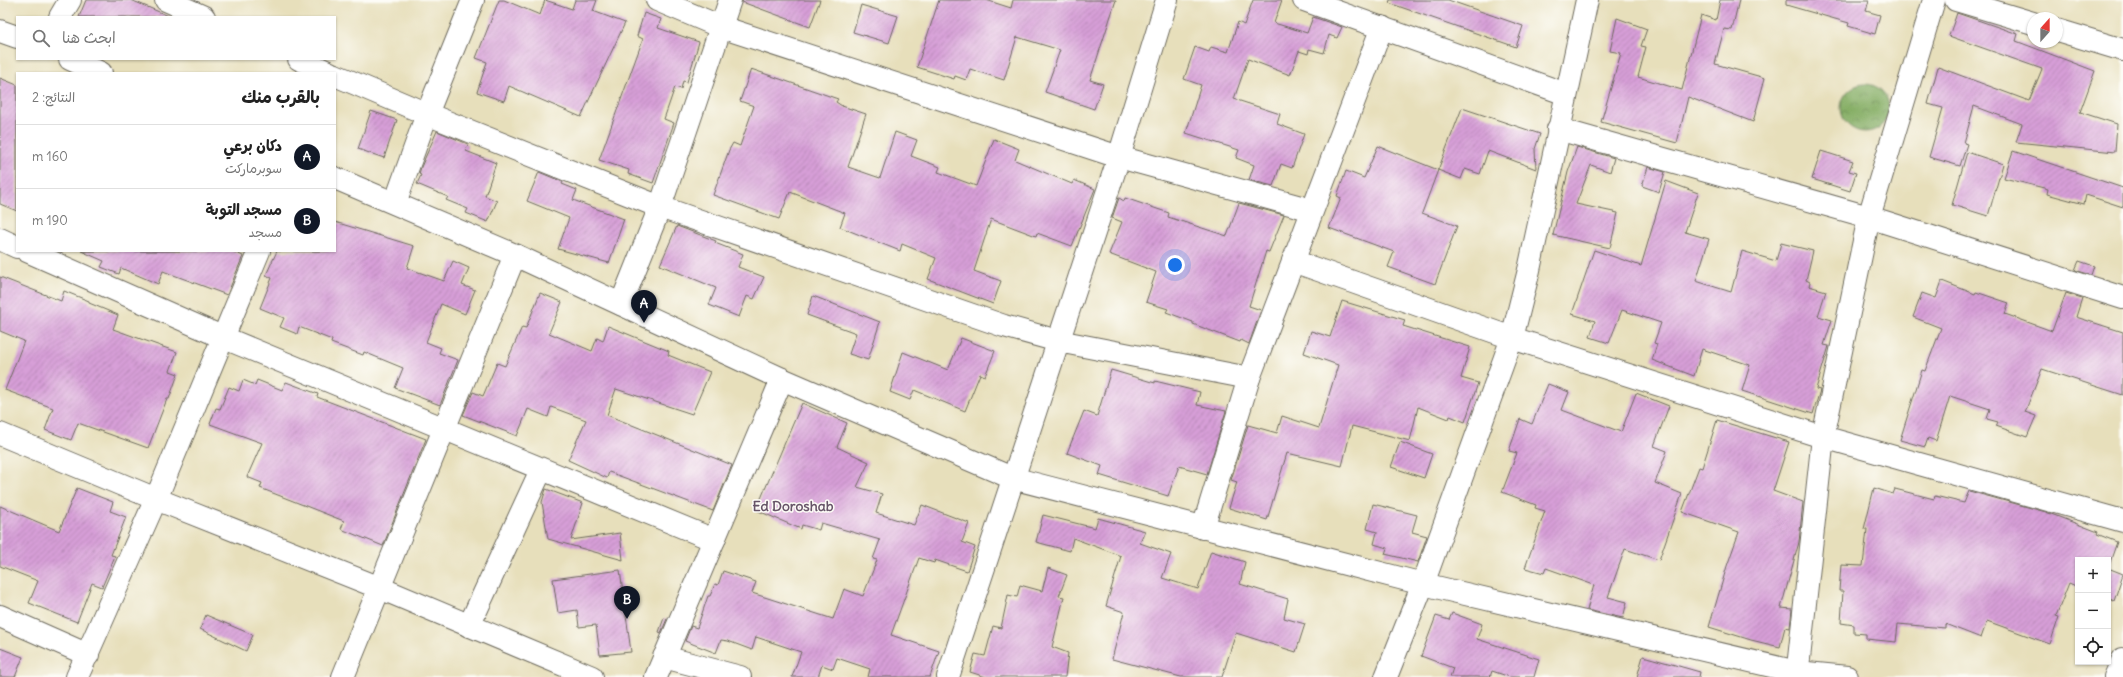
<!DOCTYPE html>
<html lang="ar">
<head>
<meta charset="utf-8">
<style>
  :root { --surface:#fff; --page:#f6f6f6; --text:#222; --muted:#767676; --line:#e0e0e0; --accent:#111827 }
  body { margin:0; font-family:Delius,"Playpen Sans Arabic",sans-serif; background:var(--page); color:var(--text); direction:rtl }
  .controls { position:absolute; right:12px; bottom:12px; display:grid; overflow:hidden; border-radius:0px; box-shadow:0 1px 3px #0004 }
  .controls button { width:36px; height:36px; display:grid; place-items:center; padding:0; border:0; border-bottom:1px solid var(--line); background:var(--surface); color:var(--text); font:20px sans-serif }
  .compass { position:absolute; left:2027px; top:12px; width:36px; height:36px; border-radius:50%; background:var(--surface); box-shadow:0 1px 3px #0004; rotate:21deg }
  .you { position:absolute; left:1175px; top:265px; width:14px; height:14px; margin:-10px; border:3px solid #fff; border-radius:50%; background:#1a73e8; box-shadow:0 0 0 6px #1a73e833 }
  .badge { display:grid; place-items:center; width:26px; height:26px; border-radius:50%; background:var(--accent); color:#fff; font-size:13px; font-weight:700 }
  .pin { position:absolute; translate:-50% -33px; filter:drop-shadow(0 1px 2px #0008) }
  .pin::after { content:''; position:absolute; top:21px; width:14px; height:12px; background:inherit; clip-path:polygon(0 0,100% 0,50% 100%) }
  .list { margin:0; padding:0; list-style:none }
  h2 { display:flex; justify-content:space-between; align-items:center; height:52px; margin:0; padding:0 16px; font-size:17px }
  h2 small { font-size:13px; font-weight:400; color:var(--muted) }
  .list li { display:grid; grid-template-columns:26px 1fr auto; gap:12px; align-items:center; box-sizing:border-box; height:64px; padding:0 16px; border-top:1px solid var(--line) }
  .list b { display:block; font-size:15px; white-space:nowrap }
  .list p { margin:0; font-size:13px; white-space:nowrap; color:var(--muted) }
  .list em { font-size:13px; font-style:normal; color:var(--muted) }
  .icon { flex:none; width:22px; height:22px; fill:none; stroke:currentColor; stroke-width:2; stroke-linecap:round; stroke-linejoin:round }
  .map { position:relative; flex:none; width:2123px; height:677px; overflow:hidden; direction:ltr }
  .search { position:absolute; background:var(--surface); box-shadow:0 1px 3px #0004; left:16px; top:16px; width:320px; height:44px; display:flex; align-items:center; gap:10px; box-sizing:border-box; padding:0 14px; border-radius:0px; color:var(--muted); font-size:15px }
  .panel { position:absolute; background:var(--surface); box-shadow:0 1px 3px #0004; left:16px; top:72px; width:320px; height:180px; border-radius:0px; direction:rtl }
  .map>svg:first-child { display:block }
  .forest { fill:url(#forest-crowns); stroke:#586c48 }
  .building { fill:url(#building-hatch) }
  .lines { fill:none; stroke-linecap:round; stroke-linejoin:round }
  .minor-casing { stroke:#6d6a5d; stroke-width:24 }
  .minor { stroke:#fff; stroke-width:22 }
  .labels { text-anchor:middle; stroke-width:3; stroke-linejoin:round; paint-order:stroke }
  .neighbourhood-label { font-size:14px; font-weight:bold; fill:#675468; stroke:#fdfcf7 }
</style>
</head>
<body>
<div class="map">
<svg width="2123" height="677" viewBox="0 0 2123 677">
  <defs>
    <pattern id="forest-crowns" width="20" height="18" patternUnits="userSpaceOnUse"><rect width="20" height="18" fill="#84ad64"/><path d="M2 6a3 3 0 1 1 6 0M12 15a3 3 0 1 1 6 0" fill="none" stroke="#6c8d53"/></pattern>
    <pattern id="building-hatch" width="6" height="6" patternUnits="userSpaceOnUse"><rect width="6" height="6" fill="#d79fd8"/><path d="M-1 1l2-2M0 6l6-6M5 7l2-2" fill="none" stroke="#af82af"/></pattern>
  </defs>
  <rect width="100%" height="100%" fill="#fdfcf7"/>
  <filter id="ink" filterUnits="userSpaceOnUse"><feTurbulence type="fractalNoise" baseFrequency=".025" numOctaves="2"/><feDisplacementMap in="SourceGraphic" scale="8" xChannelSelector="R" yChannelSelector="G"/><feConvolveMatrix kernelMatrix="1 2 1 2 8 2 1 2 1" color-interpolation-filters="sRGB"/></filter>
  <filter id="wash" filterUnits="userSpaceOnUse"><feTurbulence type="fractalNoise" baseFrequency=".012" numOctaves="4" result="noise"/><feDisplacementMap in="SourceGraphic" scale="16" xChannelSelector="R" yChannelSelector="G"/><feGaussianBlur stdDeviation="0.9" result="paint"/><feColorMatrix in="noise" values="0 0 0 0 0 0 0 0 0 0 0 0 0 0 0 0 0 1.4 0 .05"/><feComposite in="paint" operator="in"/></filter>
  <g filter="url(#wash)">
    <rect width="100%" height="100%" fill="#e7dfbb"/>
    <!-- forest -->
    <circle class="forest" cx="1865" cy="108" r="24"/>
    <g id="blocks">
      <!-- building -->
      <g class="building">
        <path d="M86 0H131L171 17H79Z"/>
        <path d="M499 0H504L540 15 545 0 572 9 575 0H597L593 11 625 23 581 117 509 86 504 101 477 92 487 62 476 58Z"/>
        <path d="M743 0H820L810 27 742 2Z"/>
        <path d="M939 0H986L1011 8 1013 0H1116L1090 80 1103 84 1094 109 1045 92 1060 50 1017 37 1004 80 970 69 966 80 955 76 954 79 917 67Z"/>
        <path d="M1253 0H1282L1274 23 1307 33 1313 17 1342 27 1337 38 1329 35 1324 53 1309 49 1308 54 1299 51 1290 75 1248 59 1234 99 1280 114 1277 124 1304 134 1292 168 1281 164 1273 186 1249 180 1254 165 1236 158 1239 150 1186 133 1201 85 1184 79 1195 47 1209 52 1211 47 1228 52 1238 22 1244 25Z"/>
        <path d="M1390 0H1448L1523 26 1516 47 1389 3Z"/>
        <path d="M1720 0H1739L1732 30 1724 29 1715 64 1765 78 1753 122 1688 97 1677 143 1601 122 1621 53 1610 51 1617 18 1647 29 1641 46 1646 47 1638 77 1682 90 1701 15 1716 20Z"/>
        <path d="M1786 0H1869L1866 11 1880 15 1875 34 1848 26 1849 23 1786 5Z"/>
        <path d="M861 5 898 16 889 43 853 32Z"/>
        <path d="M644 13 661 19 658 28 699 42 687 82 683 81 681 89 675 87 664 119 674 123 653 183 628 174 629 170 599 160 643 39 637 36Z"/>
        <path d="M1957 13 2018 34 2016 41 2095 71 2080 112 2117 124 2115 152 2016 142 2022 124 1974 106 1964 143 1967 144 1960 166 1929 157 1943 108 1928 104 1938 67 2029 101 2042 69 1949 36Z"/>
        <path d="M751 69 838 99 836 102 842 106 866 114 848 167 880 178 895 132 917 140 911 156 940 167 938 172 976 186 994 139 1019 149 1015 160 1072 184 1074 180 1095 189 1072 246 1037 233 1036 236 991 219 974 271 1001 281 993 304 928 279 936 258 902 244 900 251 840 227 845 213 790 192 779 219 713 195 729 150 733 143 740 146 754 106 740 101Z"/>
        <path d="M0 78 17 85V211L0 204Z"/>
        <path d="M1462 108 1540 134 1535 149 1536 169 1488 151 1480 174 1465 169 1461 179 1438 170Z"/>
        <path d="M371 111 397 120 384 158 358 149Z"/>
        <path d="M437 131 468 144 466 151 496 163 485 196 497 201 488 222 466 213 468 209 446 200 448 197 417 184 421 175 419 174 421 167Z"/>
        <path d="M1378 146 1438 170 1422 213 1457 226 1435 284 1388 267 1394 252 1329 228 1341 198 1337 196 1346 171 1364 178Z"/>
        <path d="M1577 147 1614 158 1610 172 1591 165 1576 204 1618 213 1610 248 1553 235 1568 172Z"/>
        <path d="M1821 151 1853 161 1849 171 1856 173 1850 191 1812 179Z"/>
        <path d="M2013 151 2123 188V207L2086 195 2084 204 2047 194 2048 189 2004 178Z"/>
        <path d="M1967 152 2003 164 1988 216 1952 205Z"/>
        <path d="M1648 167 1665 172 1659 192 1642 186Z"/>
        <path d="M539 172 563 182 562 184 577 190 573 200 624 219 609 263 558 249 569 218 527 201Z"/>
        <path d="M1666 181 1698 193 1685 232 1709 239 1696 281 1731 292 1742 251 1776 261 1781 243 1813 251 1806 280 1810 282 1809 286 1826 291 1818 316 1832 320 1824 345 1829 346 1816 389 1820 390 1813 414 1742 391 1750 365 1702 349 1694 376 1652 360 1657 344 1654 343 1661 323 1622 310 1609 343 1590 337 1595 321 1572 314 1594 250 1641 266Z"/>
        <path d="M1119 198 1124 201 1125 198 1169 213 1168 217 1227 236 1239 203 1284 215 1269 252 1266 251 1249 306 1261 310 1249 344 1241 340 1240 342 1193 324V322L1166 312 1168 309 1146 302 1156 272 1109 254 1122 222 1112 218Z"/>
        <path d="M335 222 414 246 407 268 444 281 453 261 469 268 462 285 475 290 465 314 441 304 426 342 441 348 439 353 458 360 440 405 395 388 403 368 364 352 363 355 331 343 332 340 299 327 297 334 280 327 284 318 260 308 272 278 266 275 277 251H335Z"/>
        <path d="M677 226 716 241 715 243 743 254 738 267 764 277 754 299 747 296 739 317 709 305 716 288 660 265Z"/>
        <path d="M81 251H232L243 256 227 295 163 271 158 284 121 268 119 274 101 267 104 261Z"/>
        <path d="M2079 261 2094 266 2091 275 2075 270Z"/>
        <path d="M0 277 61 301 64 291 89 301V303L118 315 113 329 177 352 170 371 178 374 169 399H167L148 448 78 423 71 440 45 430 53 408 5 390 24 341 0 331Z"/>
        <path d="M1942 281 1975 294 1976 292 2009 303 2005 314 2052 331 2066 293 2082 298 2076 317 2123 332V395L2042 369 2025 412 2036 416 2027 437 1996 426 1998 422 1987 419 1990 409 1950 396 1936 441 1928 438 1925 447 1900 440 1922 370 1925 371 1941 328 1913 317 1922 293 1936 298Z"/>
        <path d="M540 293 562 302 549 333 592 351 597 338 603 341 608 326 669 351 668 355 710 372 692 414 616 389 607 415 732 465 713 511 609 472 607 478 568 460 586 420 551 407 548 417 528 409 517 436 463 415 473 392 483 396 497 363 505 366 522 327 526 328Z"/>
        <path d="M813 296 880 322 868 360 849 354 856 333 807 315Z"/>
        <path d="M1342 301 1405 320 1403 326 1470 347 1461 378 1478 383 1465 422 1450 416 1449 419 1418 407 1410 441 1352 426 1342 466 1287 453 1267 520 1229 508 1237 482 1231 480 1248 425 1277 433 1282 416 1319 428 1338 365 1304 353 1311 331 1330 337Z"/>
        <path d="M961 338 995 351 985 376 980 374 965 411 914 390 910 400 890 392 903 352 948 370Z"/>
        <path d="M1111 370 1155 383V381L1200 392 1197 405 1226 411 1207 474 1179 466 1168 496 1099 475 1102 466 1067 453 1084 411 1097 416Z"/>
        <path d="M243 380 255 385 257 380 282 390 286 382 318 394 317 397 426 439 383 546 341 529 344 521 260 488 262 483 247 477 262 443 210 424 216 408 220 409 229 387 239 391Z"/>
        <path d="M1548 384 1569 392 1562 410 1621 432 1636 393 1669 406 1654 446 1667 451 1655 483 1682 494 1659 560 1625 549 1608 597 1627 602 1623 618 1587 610 1594 585 1546 568 1544 573 1525 568 1545 511 1535 508 1536 505 1502 492 1517 453 1509 451 1520 419 1532 424Z"/>
        <path d="M802 403 847 423 837 447 869 462 857 487 882 494 876 513 914 525 922 505 969 523 962 542 975 547 967 571 935 560 934 563 919 558 891 635 939 651 930 677H868L870 669 837 658 833 669 822 665 818 677H792L801 652 756 637 752 650 728 641 721 640 716 653 685 641 691 626 697 628 708 596H710L715 584 718 585 723 571 756 582 752 593 833 619 844 589 863 596 877 560 873 559 880 540 821 523 819 530 802 525 801 529 756 510Z"/>
        <path d="M1717 420 1789 442 1773 491 1803 502 1799 542 1781 608 1792 609 1790 628 1785 627 1780 647 1751 640 1709 627 1727 566 1739 532 1682 512 1699 467 1702 468Z"/>
        <path d="M1400 442 1432 454 1424 478 1391 467Z"/>
        <path d="M77 488 113 502 110 511 126 517 111 555 115 556 102 587 92 583 77 622 29 603 38 581 0 566V506L59 531Z"/>
        <path d="M1874 488 1893 494 1895 489 1934 499 1935 496 1964 503 1969 491 2046 512 2098 532 2097 534 2117 542 2108 568 2123 574 2114 601 2108 598V560H2078V587L2069 583 2056 616 2059 617 2050 644 1987 621 1981 638 1945 624V628L1898 624 1896 642 1866 639V634L1854 633V625L1841 623 1843 591H1839L1841 565 1863 566 1867 529H1864Z"/>
        <path d="M546 489 583 503 571 540 620 533 623 560 548 539 542 502Z"/>
        <path d="M1373 504 1417 515 1412 532 1427 536 1418 562 1385 554 1387 548 1374 544 1377 532 1367 529Z"/>
        <path d="M1043 515 1095 528 1098 518 1145 531 1140 543 1171 554 1162 578 1198 589 1211 551 1245 562 1240 584 1288 599 1284 618 1305 624 1296 652 1236 633 1222 677H1181L1112 659 1124 612 1106 606 1121 556 1073 538 1070 551 1036 542Z"/>
        <path d="M1048 568 1067 575 1059 596 1064 597 1052 647 1068 653 1065 677H986L970 672 975 654 985 656 993 626 1001 628 1008 595 1017 597 1020 585 1042 591Z"/>
        <path d="M620 570 631 652 600 655 596 625 579 627 577 610 558 613 553 579Z"/>
        <path d="M1452 613 1482 624 1477 639 1539 659 1534 677H1510L1492 671 1490 677H1450L1453 668 1421 656 1436 616 1449 620Z"/>
        <path d="M206 615 253 635 246 651 200 629Z"/>
        <path d="M664 618 667 619 661 633 659 632Z"/>
        <path d="M0 648 23 657 15 677H0Z"/>
        <path d="M1643 656 1700 672 1699 677H1637Z"/>
      </g>
    </g>
  </g>
  <g filter="url(#ink)">
    <use href="#blocks" fill-opacity="0" stroke="#6d6a5d" stroke-width="1"/>
    <g class="lines">
      <!-- minor casing -->
      <g class="minor-casing">
        <g id="minor">
          <path d="M166 0 204 17"/>
          <path d="M657 0 721 27 1119 157 1312 210"/>
          <path d="M1304 0 1566 94"/>
          <path d="M1956 0 2033 23"/>
          <path d="M60 17 70 0"/>
          <path d="M2057 30 2123 50"/>
          <path d="M0 31 17 37"/>
          <path d="M70 59 101 73"/>
          <path d="M299 59 330 73"/>
          <path d="M335 75 427 114 660 207 1004 326 1058 341 1249 378"/>
          <path d="M1558 129 1869 217 2123 298"/>
          <path d="M335 178 515 255 782 379 1012 478 1423 584 1797 672 1847 677"/>
          <path d="M395 203 427 114 473 0"/>
          <path d="M0 239 17 247"/>
          <path d="M27 251 222 337 714 540"/>
          <path d="M1293 261 1512 338 1823 437 2123 521"/>
          <path d="M621 304 660 207 730 0"/>
          <path d="M0 434 156 499 380 588 592 677"/>
          <path d="M1203 528 1249 378 1382 27"/>
          <path d="M0 616 88 655"/>
          <path d="M469 626 541 470"/>
          <path d="M664 657 740 677"/>
          <path d="M77 677 156 499 259 251"/>
          <path d="M343 677 515 255"/>
          <path d="M656 677 782 379"/>
          <path d="M948 677 1119 157 1167 0"/>
          <path d="M1386 677 1423 584 1512 338 1529 270 1587 0"/>
          <path d="M1797 677 1823 437 1869 217 1934 0"/>
          <path d="M2115 677 2123 659"/>
        </g>
      </g>
      <!-- minor -->
      <use href="#minor" class="minor"/>
    </g>
  </g>
  <g class="labels">
    <!-- neighbourhood labels -->
    <g class="neighbourhood-label">
      <text x="793" y="511">Ed Doroshab</text>
    </g>
  </g>
</svg>
<div class="controls">
<button>+</button>
<button>−</button>
<button><svg class="icon" aria-label="locate" viewBox="0 0 24 24"><circle cx="12" cy="12" r="6"/><path d="M12 2v4M12 18v4M2 12h4M18 12h4"/></svg></button>
</div>
<svg class="compass" viewBox="-18 -18 36 36"><path d="M0-13l5 13h-10z" fill="#e53935"/><path d="M0 13l5-13h-10z" fill="#767676"/></svg>
<div class="you"></div>
<div class="pin badge" style="left:644px;top:323px">A</div>
<div class="pin badge" style="left:627px;top:619px">B</div>
<div class="search"><svg class="icon" aria-label="search" viewBox="0 0 24 24"><circle cx="10" cy="10" r="6"/><path d="M15 15l6 6"/></svg>ابحث هنا</div>
<section class="panel">
<h2>بالقرب منك<small>النتائج: 2</small></h2>
<ul class="list">
<li><span class="badge">A</span><div><b>دكان برعي</b><p>سوبرماركت</p></div><em>160 m</em></li>
<li><span class="badge">B</span><div><b>مسجد التوبة</b><p>مسجد</p></div><em>190 m</em></li>
</ul>
</section>
</div>
</body>
</html>
